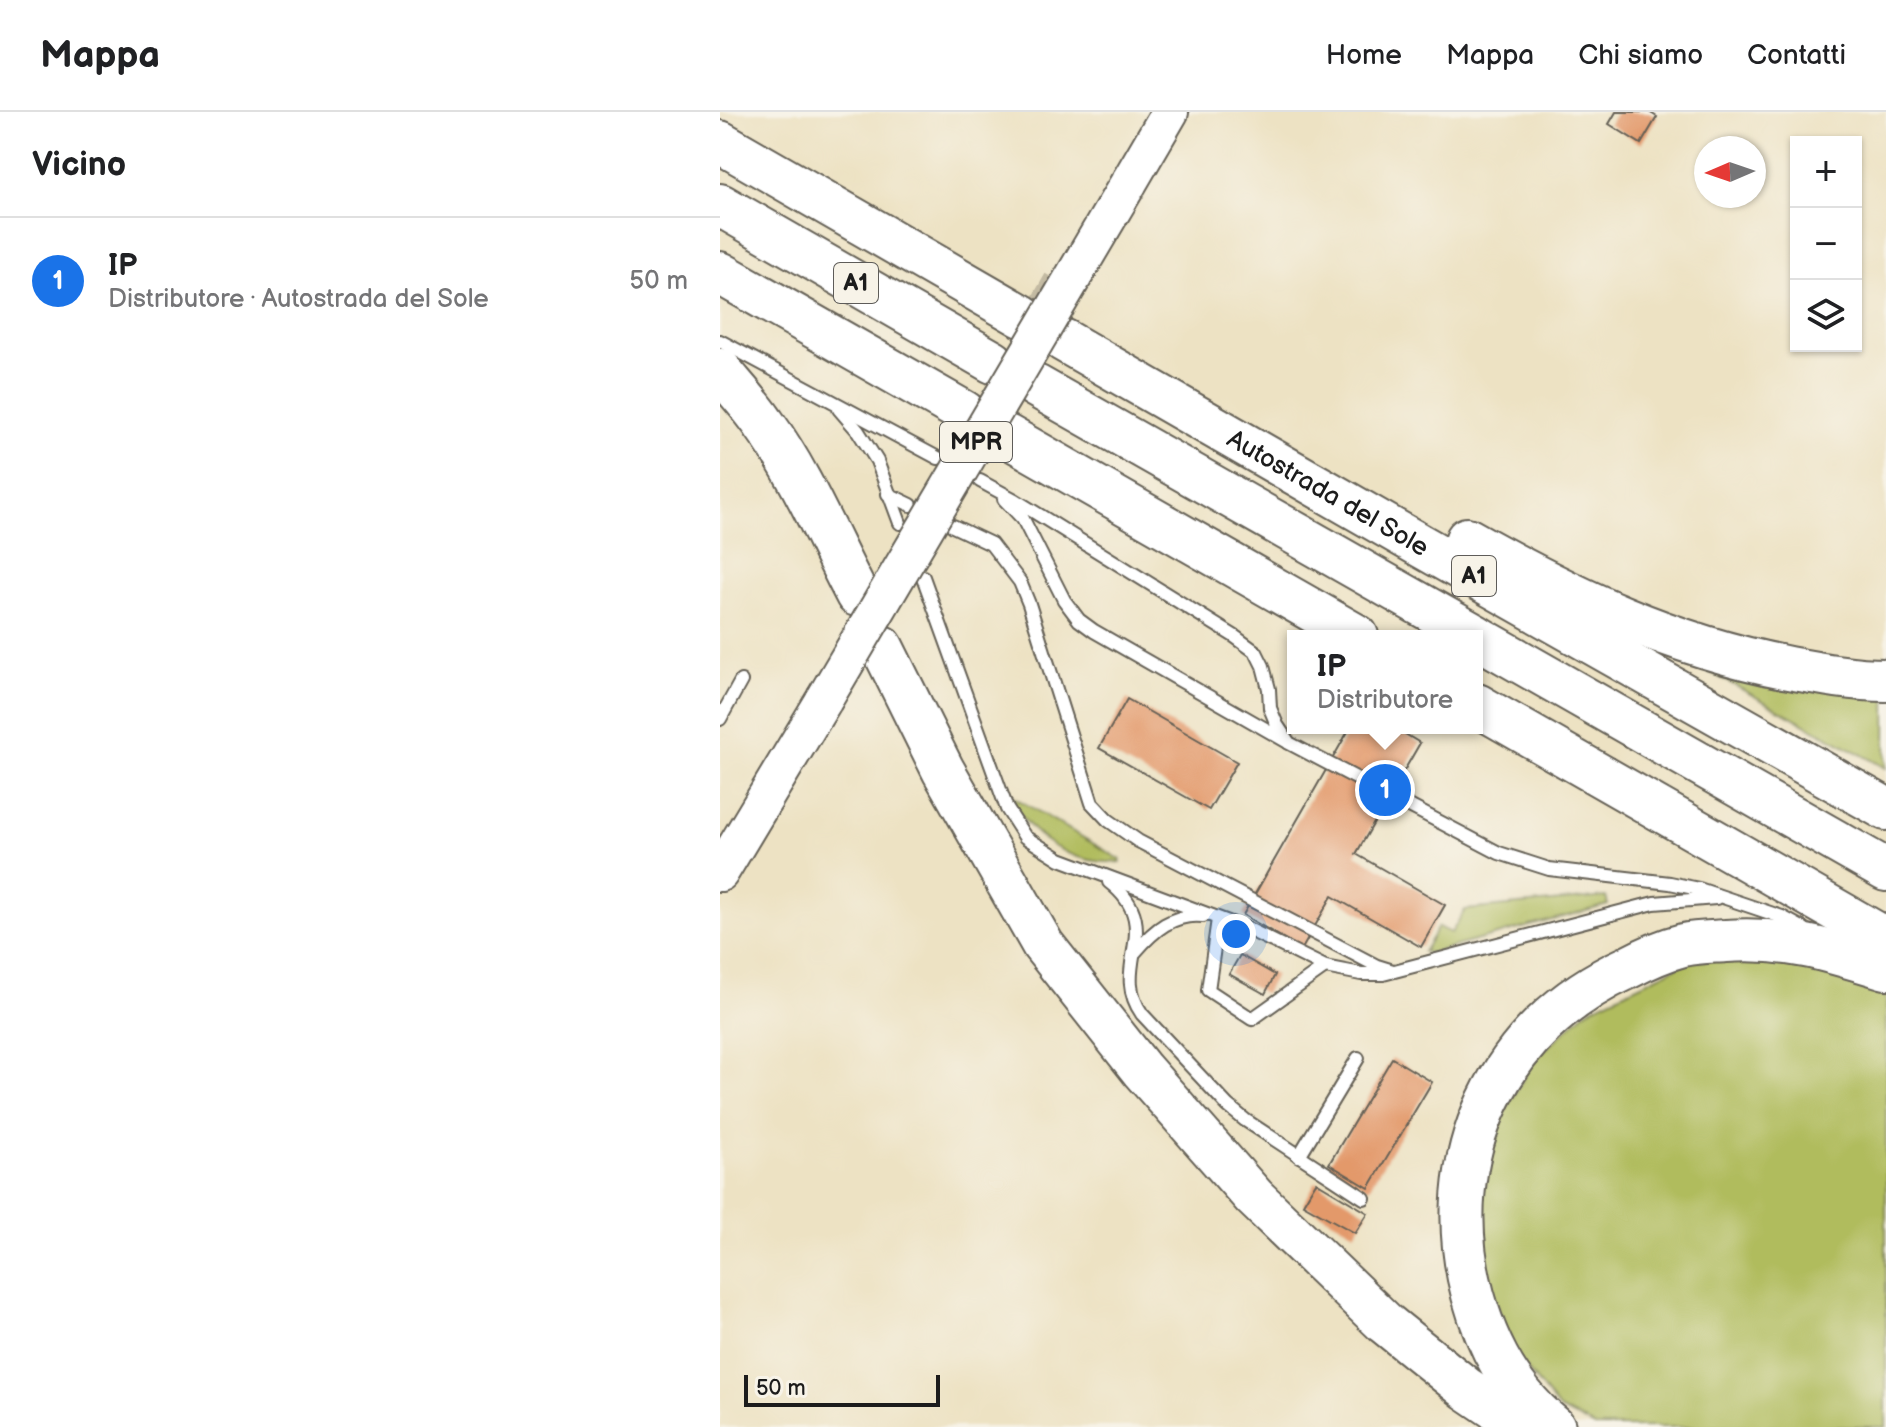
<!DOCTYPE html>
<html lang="it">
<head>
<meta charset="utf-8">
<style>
  :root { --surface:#fff; --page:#f6f6f6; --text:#202124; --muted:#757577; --line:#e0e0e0; --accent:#1a73e8 }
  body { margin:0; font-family:"Balsamiq Sans",sans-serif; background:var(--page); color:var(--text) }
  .controls { position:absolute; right:24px; top:24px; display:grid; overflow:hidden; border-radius:0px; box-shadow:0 2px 6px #0004 }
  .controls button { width:72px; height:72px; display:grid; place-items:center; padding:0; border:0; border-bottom:2px solid var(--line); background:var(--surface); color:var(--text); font:40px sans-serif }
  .compass { position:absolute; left:974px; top:24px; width:72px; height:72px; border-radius:50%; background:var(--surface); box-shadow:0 2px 6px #0004; rotate:268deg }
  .scale { position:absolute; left:24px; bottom:20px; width:196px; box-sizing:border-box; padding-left:8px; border:4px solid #1c1c1c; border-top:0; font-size:22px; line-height:28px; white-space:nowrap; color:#1c1c1c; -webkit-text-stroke:6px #f7f3e8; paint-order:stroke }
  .you { position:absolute; left:516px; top:822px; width:28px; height:28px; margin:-20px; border:6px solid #fff; border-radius:50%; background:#1a73e8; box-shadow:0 0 0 12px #1a73e833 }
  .badge { display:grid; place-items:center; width:52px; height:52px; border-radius:50%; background:var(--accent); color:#fff; font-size:26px; font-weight:700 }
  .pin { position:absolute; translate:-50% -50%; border:4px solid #fff; box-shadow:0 2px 8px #0006 }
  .popup { position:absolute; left:567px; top:518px; width:196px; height:104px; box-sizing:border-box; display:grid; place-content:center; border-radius:0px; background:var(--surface); filter:drop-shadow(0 2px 6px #0005); font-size:26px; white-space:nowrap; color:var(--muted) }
  .popup b { font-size:30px; color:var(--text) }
  .popup::after { content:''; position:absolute; left:50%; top:100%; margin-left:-16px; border:16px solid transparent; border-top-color:var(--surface) }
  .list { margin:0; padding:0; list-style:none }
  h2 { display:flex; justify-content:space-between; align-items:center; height:104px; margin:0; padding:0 32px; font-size:34px }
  h2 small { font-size:26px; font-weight:400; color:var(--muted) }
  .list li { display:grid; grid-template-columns:52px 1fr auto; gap:24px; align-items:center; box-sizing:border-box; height:128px; padding:0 32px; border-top:2px solid var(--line) }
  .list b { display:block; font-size:30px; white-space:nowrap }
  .list p { margin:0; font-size:26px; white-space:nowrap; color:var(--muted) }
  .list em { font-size:26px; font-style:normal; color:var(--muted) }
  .icon { flex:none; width:44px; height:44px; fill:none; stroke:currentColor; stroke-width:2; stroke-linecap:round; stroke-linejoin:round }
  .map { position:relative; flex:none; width:1166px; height:1315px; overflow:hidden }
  header { display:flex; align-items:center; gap:48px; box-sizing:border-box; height:112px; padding:0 40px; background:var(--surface); border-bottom:2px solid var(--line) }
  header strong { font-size:38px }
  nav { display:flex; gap:44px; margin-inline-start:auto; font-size:28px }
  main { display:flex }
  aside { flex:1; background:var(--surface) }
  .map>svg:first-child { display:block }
  .green { fill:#b0bc5d; stroke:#666c3c; stroke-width:2 }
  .building { fill:#e3996a }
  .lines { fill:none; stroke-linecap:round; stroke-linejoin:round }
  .highway-tunnel { stroke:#c3baa2; stroke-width:42; stroke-dasharray:42 21; stroke-linecap:butt }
  .lane-casing { stroke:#656156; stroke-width:16 }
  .primary-casing { stroke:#656156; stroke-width:40 }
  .highway-casing { stroke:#656156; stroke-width:46 }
  .lane { stroke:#fff; stroke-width:12 }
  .primary { stroke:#fff; stroke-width:36 }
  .highway { stroke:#fff; stroke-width:42 }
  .primary-bridge-casing { stroke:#656156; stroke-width:40; stroke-linecap:butt }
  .primary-bridge { stroke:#fff; stroke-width:36 }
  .labels { text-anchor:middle; stroke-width:8; stroke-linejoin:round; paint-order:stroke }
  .shield { fill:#f7f3e8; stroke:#5e5c59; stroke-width:2 }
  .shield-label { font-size:24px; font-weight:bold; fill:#1c1c1c }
  .street-label { font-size:26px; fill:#1c1c1c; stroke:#f7f3e8 }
</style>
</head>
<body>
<header>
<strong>Mappa</strong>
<nav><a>Home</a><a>Mappa</a><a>Chi siamo</a><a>Contatti</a></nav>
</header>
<main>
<aside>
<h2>Vicino<small></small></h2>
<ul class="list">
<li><span class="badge">1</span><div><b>IP</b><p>Distributore · Autostrada del Sole</p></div><em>50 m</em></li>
</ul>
</aside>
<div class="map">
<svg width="1166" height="1315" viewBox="0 0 1166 1315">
  <rect width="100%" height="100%" fill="#f7f3e8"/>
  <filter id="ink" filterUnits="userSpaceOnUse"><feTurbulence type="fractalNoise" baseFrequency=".0125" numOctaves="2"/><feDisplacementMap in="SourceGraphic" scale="16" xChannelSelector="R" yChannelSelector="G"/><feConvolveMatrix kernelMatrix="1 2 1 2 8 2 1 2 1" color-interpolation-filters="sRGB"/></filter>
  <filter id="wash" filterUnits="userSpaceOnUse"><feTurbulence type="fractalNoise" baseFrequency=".006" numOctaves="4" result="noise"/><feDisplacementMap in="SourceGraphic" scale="32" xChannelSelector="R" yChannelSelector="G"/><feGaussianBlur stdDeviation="1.8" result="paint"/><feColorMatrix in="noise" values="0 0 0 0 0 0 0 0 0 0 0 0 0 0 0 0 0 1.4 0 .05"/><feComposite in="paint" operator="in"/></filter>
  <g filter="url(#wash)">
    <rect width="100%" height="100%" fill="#ede2c3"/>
    <!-- green -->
    <g class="green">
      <path d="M990 549 1166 580V656L988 559Z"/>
      <path d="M292 684 401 748 400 750C362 752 328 738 304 707 298 700 294 693 292 684Z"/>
      <path d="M886 785 888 793 710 841 703 840 718 815 731 821 745 798Z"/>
      <path d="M997 847 1079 849 1166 875V1315H875L839 1297 796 1244 767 1168 760 1092 775 1017 813 949 867 898 967 850Z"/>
    </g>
    <g id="blocks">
      <!-- building -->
      <g class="building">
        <path d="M896 0H929L937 5 921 32 889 12Z"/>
        <path d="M407 587 517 650 489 698 379 636Z"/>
        <path d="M630 616H675L700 631 636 742 725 793 701 835 612 784 582 837 523 803Z"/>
        <path d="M520 843 555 863 545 882 509 862Z"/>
        <path d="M672 946 712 970 649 1076 609 1052Z"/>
        <path d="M596 1070 648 1101 635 1121 583 1092Z"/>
      </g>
    </g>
  </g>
  <g filter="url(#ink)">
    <use href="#blocks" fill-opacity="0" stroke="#656156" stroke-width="2"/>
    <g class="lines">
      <!-- highway-tunnel -->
      <path class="highway-tunnel" d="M315 180 357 204"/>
      <!-- lane casing -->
      <g class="lane-casing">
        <g id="lane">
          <path d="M0 229 218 346"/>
          <path d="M119 297 138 319 157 349 180 411"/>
          <path d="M260 369 295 388 514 524 536 540 543 554 549 577 550 596 557 613 569 631 779 741 829 757 950 771 979 777 1062 805 1084 817"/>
          <path d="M168 382 191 393"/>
          <path d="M284 387 303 407 344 488 359 508 374 519 568 630"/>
          <path d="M233 414 271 432 300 470 309 492 372 691 388 708 418 729 657 854 673 859"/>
          <path d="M203 465 287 697 305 725 340 747 530 818 605 855 641 862H663L934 791 996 786"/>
          <path d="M0 607 21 569"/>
          <path d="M389 770C447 815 388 854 422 902L508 994 525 1008 644 1086"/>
          <path d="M498 807 488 878 532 907 605 855"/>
          <path d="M415 840C434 818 453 801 483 804"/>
          <path d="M579 1044 638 946"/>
        </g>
      </g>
      <!-- primary casing -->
      <g class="primary-casing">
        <g id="primary">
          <path d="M408 72 450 0"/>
          <path d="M0 761 104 588"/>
        </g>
      </g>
      <!-- highway casing -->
      <g class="highway-casing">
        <g id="highway">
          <path d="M0 30 302 204"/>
          <path d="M0 93 273 250"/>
          <path d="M0 161 244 300"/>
          <path id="s1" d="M343 228 703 435 1166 697"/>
          <path d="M0 258C15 276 31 293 44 312 82 364 107 426 137 483"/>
          <path d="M316 274 756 524"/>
          <path d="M287 324 637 524"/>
          <path d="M747 427C852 486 950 533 1069 556 1101 562 1134 568 1166 568"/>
          <path d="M757 525 1166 758"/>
          <path d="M162 535 223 658 323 833 422 958 534 1085 665 1211 747 1277 803 1315"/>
          <path d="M757 593 1166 827"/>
          <path d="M834 1315C792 1281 767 1234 753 1183 716 1046 778 914 907 856 924 847 944 838 963 833 977 830 992 830 1006 829 1067 825 1108 838 1166 856"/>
        </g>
      </g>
      <!-- lane -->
      <use href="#lane" class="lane"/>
      <!-- primary -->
      <use href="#primary" class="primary"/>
      <!-- highway -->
      <use href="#highway" class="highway"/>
      <!-- primary-bridge casing -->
      <g class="primary-bridge-casing">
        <path id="primary-bridge" d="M104 588 408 72"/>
      </g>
      <!-- primary-bridge -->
      <use href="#primary-bridge" class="primary-bridge"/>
    </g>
  </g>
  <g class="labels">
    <!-- shield labels -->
    <g class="shield">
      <rect x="114" y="151" width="44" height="40" rx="6"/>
      <rect x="220" y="310" width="72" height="40" rx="6"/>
      <rect x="732" y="444" width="44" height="40" rx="6"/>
    </g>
    <g class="shield-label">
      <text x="136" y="179">A1</text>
      <text x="256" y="338">MPR</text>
      <text x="754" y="472">A1</text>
    </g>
    <!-- street labels -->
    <g class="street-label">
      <text dy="9" stroke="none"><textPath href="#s1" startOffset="306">Autostrada del Sole</textPath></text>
    </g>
  </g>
</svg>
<div class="controls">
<button>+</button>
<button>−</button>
<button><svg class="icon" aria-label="layers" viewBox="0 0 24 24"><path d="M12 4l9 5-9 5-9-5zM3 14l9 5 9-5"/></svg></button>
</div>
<svg class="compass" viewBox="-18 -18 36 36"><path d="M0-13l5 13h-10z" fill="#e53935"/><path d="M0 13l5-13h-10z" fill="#757577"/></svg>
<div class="scale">50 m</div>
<div class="you"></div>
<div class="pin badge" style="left:665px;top:678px">1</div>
<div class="popup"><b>IP</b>Distributore</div>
</div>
</main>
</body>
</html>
